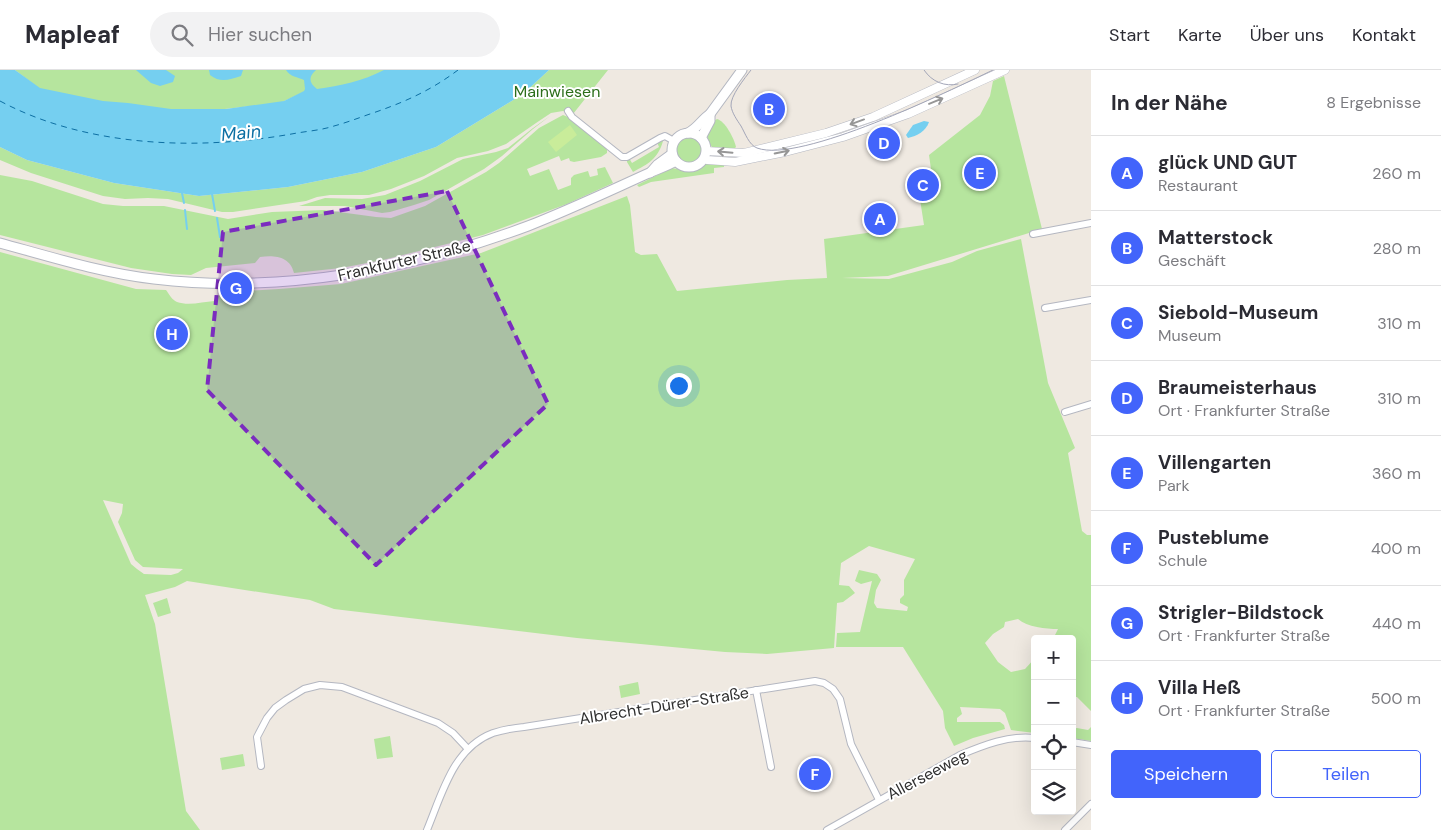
<!DOCTYPE html>
<html lang="de">
<head>
<meta charset="utf-8">
<style>
  :root { --surface:#fff; --page:#f2f2f3; --text:#2b2b33; --muted:#7c7c81; --line:#e1e1e2; --accent:#4264fb }
  body { margin:0; font-family:"DM Sans",sans-serif; background:var(--page); color:var(--text) }
  .controls { position:absolute; right:15px; bottom:15px; display:grid; overflow:hidden; border-radius:5px; box-shadow:0 5px 20px #0002 }
  .controls button { width:45px; height:45px; display:grid; place-items:center; padding:0; border:0; border-bottom:1px solid var(--line); background:var(--surface); color:var(--text); font:25px sans-serif }
  .you { position:absolute; left:678px; top:315px; width:18px; height:18px; margin:-12px; border:4px solid #fff; border-radius:50%; background:#1a73e8; box-shadow:0 0 0 8px #1a73e833 }
  .badge { display:grid; place-items:center; width:32px; height:32px; border-radius:50%; background:var(--accent); color:#fff; font-size:16px; font-weight:700 }
  .pin { position:absolute; translate:-50% -50%; border:2px solid #fff; box-shadow:0 1px 5px #0006 }
  .list { margin:0; padding:0; list-style:none }
  h2 { display:flex; justify-content:space-between; align-items:center; height:65px; margin:0; padding:0 20px; font-size:21px }
  h2 small { font-size:16px; font-weight:400; color:var(--muted) }
  .list li { display:grid; grid-template-columns:32px 1fr auto; gap:15px; align-items:center; box-sizing:border-box; height:75px; padding:0 20px; border-top:1px solid var(--line) }
  .list b { display:block; font-size:19px; white-space:nowrap }
  .list p { margin:0; font-size:16px; white-space:nowrap; color:var(--muted) }
  .list em { font-size:16px; font-style:normal; color:var(--muted) }
  .actions { display:flex; gap:10px; padding:15px 20px }
  .actions a { flex:1; padding:11px 0; border:1px solid var(--accent); border-radius:5px; text-align:center; font-size:18px; color:var(--accent) }
  .actions .main { background:var(--accent); color:#fff }
  .icon { flex:none; width:28px; height:28px; fill:none; stroke:currentColor; stroke-width:2; stroke-linecap:round; stroke-linejoin:round }
  .map { position:relative; flex:none; width:1091px; height:760px; overflow:hidden }
  header { display:flex; align-items:center; gap:30px; box-sizing:border-box; height:70px; padding:0 25px; background:var(--surface); border-bottom:1px solid var(--line) }
  header strong { font-size:24px }
  nav { display:flex; gap:28px; margin-inline-start:auto; font-size:18px }
  .search { width:350px; height:45px; background:var(--page); display:flex; align-items:center; gap:12px; box-sizing:border-box; padding:0 18px; border-radius:28px; color:var(--muted); font-size:19px }
  main { display:flex }
  aside { flex:1; background:var(--surface) }
  .map>svg:first-child { display:block }
  .green { fill:#b6e59e; fill-rule:evenodd }
  .pitch { fill:#c9ec9a }
  .water { fill:#75cff0 }
  .lines { fill:none; stroke-linecap:round; stroke-linejoin:round }
  .stream { stroke:#75cff0; stroke-width:2 }
  .ferry { stroke:#0d6fa3; stroke-width:1; stroke-dasharray:6 5; stroke-linecap:butt }
  .minor-casing { stroke:#b4b7c1; stroke-width:8 }
  .tertiary-casing { stroke:#b4b7c1; stroke-width:9 }
  .secondary-casing { stroke:#b4b7c1; stroke-width:11 }
  .minor { stroke:#fff; stroke-width:6 }
  .tertiary { stroke:#fff; stroke-width:8 }
  .secondary { stroke:#fff; stroke-width:9 }
  .tram { stroke:#a3a6b8; stroke-width:1 }
  .oneway { stroke:#969696 }
  .marked { fill:#7b2cbf; fill-opacity:0.2; stroke:#7b2cbf; stroke-width:4; stroke-dasharray:10 6; stroke-linejoin:round }
  .labels { text-anchor:middle; stroke-width:4; stroke-linejoin:round; paint-order:stroke }
  .park-label { font-size:16px; fill:#2c6e1b; stroke:#fff }
  .street-label { font-size:16px; fill:#2e2e2e; stroke:#fff }
  .water-label { font-size:18px; font-style:italic; fill:#0d6fa3; stroke:#fff }
</style>
</head>
<body>
<header>
<strong>Mapleaf</strong>
<div class="search"><svg class="icon" aria-label="search" viewBox="0 0 24 24"><circle cx="10" cy="10" r="6"/><path d="M15 15l6 6"/></svg>Hier suchen</div>
<nav><a>Start</a><a>Karte</a><a>Über uns</a><a>Kontakt</a></nav>
</header>
<main>
<div class="map">
<svg width="1091" height="760" viewBox="0 0 1091 760">
  <rect width="100%" height="100%" fill="#efe9e1"/>
  <!-- green -->
  <g class="green">
    <path d="M15 0H288L305 8 306 21 280 33 225 39 171 40 103 32 40 19Z"/>
    <path d="M313 0H387L348 16 314 20 310 15 308 6Z"/>
    <path d="M549 0H608L573 44 563 41 551 43 536 53 506 74 488 81 457 88 424 106 391 119 369 125H330L317 127 306 131 233 142H222L168 129 148 128 125 129 103 126 31 103 0 90V77L27 90 114 113 199 126 288 117 362 102 436 77 523 24Z"/>
    <path d="M1004 6 1042 159 888 206 842 208 889 209 952 192 977 181 1021 169 1048 313 1075 378 1068 383 1082 461 1087 465H1091V641L1077 627H1072V569H1053L1058 559C1046 559 1027 557 1018 549L1005 552 1004 557 993 564 985 573 998 592 1011 602 1025 599 1035 588V663L1011 660 1005 643 1000 639 960 637 962 644 957 648V652H1000L1004 655 1005 659 973 668 954 676 945 658 943 641 903 577H836L837 563 860 562 872 511 861 514 855 511 859 500 877 504 881 510 876 520 874 533 877 538 907 541 908 537 900 533V529L904 525V510L915 489 869 476 841 493 839 515 849 516 855 523 843 532 837 533 834 578 767 584 725 582 577 568 334 539 310 530 187 511 175 517 145 525 155 554 186 741 200 760H0V182L136 219 166 220C169 224 172 230 177 232 188 236 203 232 214 231 223 219 230 218 245 218L244 221 279 219 341 214 481 183 627 126 630 135 635 182 641 185 657 184 677 221 787 210 827 208 824 169 924 155 919 123 934 120 929 85 980 45 990 26 993 11ZM103 430 123 434 122 443 118 452 135 490 143 497 183 499 178 503 171 505 144 504 137 499 131 494Z"/>
    <path d="M563 45 568 47 605 76 607 80V83L601 87 574 92 570 91 569 88 561 91 559 86 527 99 530 106 549 99 558 120 571 115V108L574 105 588 101 590 107 598 105 597 99 605 97 613 113 567 134 483 165 383 190 341 198 294 203C290 186 274 185 260 187L255 193 206 198 191 205 172 204 131 198 0 165V105L32 111 103 134 123 136H164L228 149 272 142 324 140 376 147 391 148 425 136 486 102 499 93 539 58Z"/>
    <path d="M550 46 533 59 502 86 484 99 429 130 414 135 390 142 382 143 345 136H299L325 128 362 129 385 125 420 111 463 89 496 82 508 78 533 58Z"/>
    <path d="M717 49C725 51 734 68 736 77L733 80 713 78C704 69 707 55 717 49Z"/>
    <circle cx="689" cy="80" r="14"/>
    <path d="M661 70 663 71C658 89 648 94 633 102L627 92V90L629 88 632 93 659 77 657 72Z"/>
    <path d="M706 94 724 95V97L714 98V103L651 112 639 117 637 115 672 98 689 101 696 100Z"/>
    <path d="M167 528 171 543 158 547 153 533Z"/>
    <path d="M638 612 640 624 621 628 619 616Z"/>
    <path d="M1091 657V671L1072 668V659L1077 658 1088 660Z"/>
    <path d="M390 666 393 687 377 689 374 669Z"/>
    <path d="M243 684 245 696 222 700 220 688Z"/>
  </g>
  <!-- pitch -->
  <path class="pitch" d="M570 55 577 65 556 82 548 72Z"/>
  <!-- water -->
  <g class="water">
    <path d="M0 0H15L40 18 103 31 128 33 171 39H226L284 31 304 21 305 19 304 10C298 7 290 7 286 0H316C308 7 309 13 317 19 340 16 363 11 384 0H549L523 24 436 77 362 102 288 117 199 126 114 113 27 90 0 77Z"/>
    <path d="M136 0H166L175 6 173 12 160 16 151 13Z"/>
    <path d="M209 0H243L241 6C229 10 220 13 210 5Z"/>
    <path d="M924 51 929 52C926 61 917 66 908 68L906 65 913 55Z"/>
  </g>
  <g class="lines">
    <!-- stream -->
    <g class="stream">
      <path d="M182 123 184 133"/>
      <path d="M212 124 215 141"/>
      <path d="M185 140 187 159"/>
      <path d="M217 148 220 167"/>
    </g>
    <!-- ferry -->
    <path class="ferry" d="M0 31C88 78 201 81 297 63 309 61 322 60 334 56 345 53 356 49 367 45 400 34 429 22 458 0"/>
    <!-- minor casing -->
    <g class="minor-casing">
      <g id="minor">
        <path d="M568 41 572 47 622 87H627L660 68 665 66 674 71"/>
        <path d="M1033 164 1091 153"/>
        <path d="M1045 238 1091 230"/>
        <path d="M1065 342 1091 334"/>
        <path d="M756 620 771 697"/>
        <path d="M1072 672 1091 675"/>
        <path d="M261 696 257 667 267 648 275 638 286 630 304 619 320 615 342 617 438 653 453 663 468 679"/>
        <path d="M427 760C442 724 453 678 493 663 503 660 513 658 524 657L815 611 824 613 833 619 840 629 851 674 879 730"/>
        <path d="M827 760 960 685C984 675 1009 665 1035 668"/>
        <path d="M1065 760 1091 734"/>
      </g>
    </g>
    <!-- tertiary casing -->
    <g class="tertiary-casing">
      <g id="tertiary">
        <path d="M706 81 744 83 826 63 873 47 975 0"/>
        <path d="M704 88 707 90 735 92 785 82 843 67 908 44 1005 0"/>
      </g>
    </g>
    <!-- secondary casing -->
    <g class="secondary-casing">
      <g id="secondary">
        <path d="M688 63C699 57 701 50 710 44L742 0"/>
        <circle cx="689" cy="80" r="17"/>
        <path d="M701 68 710 51V44"/>
        <path d="M650 103 657 95 672 84"/>
        <path d="M0 173C51 187 102 203 154 209 280 224 410 200 528 156 569 140 609 121 649 103 658 99 667 96 676 91"/>
      </g>
    </g>
    <!-- minor -->
    <use href="#minor" class="minor"/>
    <!-- tertiary -->
    <use href="#tertiary" class="tertiary"/>
    <!-- secondary -->
    <use href="#secondary" class="secondary"/>
    <!-- tram -->
    <g class="tram">
      <path d="M751 0C745 8 730 26 731 36 732 43 737 50 741 56 745 63 749 75 757 78 800 94 949 21 993 0"/>
      <path d="M924 0C932 12 945 17 958 14"/>
    </g>
  </g>
  <!-- one-way arrows -->
  <defs><path id="oneway-shaft" d="M-6 0H5M1.5-3L5.5 0L1.5 3" fill="none" stroke-width="1.6" stroke-linecap="round" stroke-linejoin="round" transform="scale(1.25)"/></defs>
  <g class="oneway">
    <use href="#oneway-shaft" transform="translate(936 31) rotate(-22)"/>
    <use href="#oneway-shaft" transform="translate(857 52) rotate(160)"/>
    <use href="#oneway-shaft" transform="translate(725 82) rotate(-175)"/>
    <use href="#oneway-shaft" transform="translate(782 82) rotate(-12)"/>
  </g>
  <!-- marked area -->
  <path class="marked" d="M447 121 548 334 376 495 207 320 223 162Z"/>
  <g class="labels">
    <!-- park labels -->
    <g class="park-label">
      <text x="557" y="27">Mainwiesen</text>
    </g>
    <!-- street labels -->
    <g class="street-label">
      <text transform="translate(404 190) rotate(-13)" y="6">Frankfurter Straße</text>
      <text transform="translate(664 635) rotate(-9)" y="6">Albrecht-Dürer-Straße</text>
      <text transform="translate(927 704) rotate(-28)" y="6">Allerseeweg</text>
    </g>
    <!-- water labels -->
    <g class="water-label">
      <text transform="translate(241 63) rotate(-6)" y="6">Main</text>
    </g>
  </g>
</svg>
<div class="controls">
<button>+</button>
<button>−</button>
<button><svg class="icon" aria-label="locate" viewBox="0 0 24 24"><circle cx="12" cy="12" r="6"/><path d="M12 2v4M12 18v4M2 12h4M18 12h4"/></svg></button>
<button><svg class="icon" aria-label="layers" viewBox="0 0 24 24"><path d="M12 4l9 5-9 5-9-5zM3 14l9 5 9-5"/></svg></button>
</div>
<div class="you"></div>
<div class="pin badge" style="left:880px;top:149px">A</div>
<div class="pin badge" style="left:769px;top:39px">B</div>
<div class="pin badge" style="left:923px;top:115px">C</div>
<div class="pin badge" style="left:884px;top:73px">D</div>
<div class="pin badge" style="left:980px;top:103px">E</div>
<div class="pin badge" style="left:815px;top:704px">F</div>
<div class="pin badge" style="left:236px;top:218px">G</div>
<div class="pin badge" style="left:172px;top:264px">H</div>
</div>
<aside>
<h2>In der Nähe<small>8 Ergebnisse</small></h2>
<ul class="list">
<li><span class="badge">A</span><div><b>glück UND GUT</b><p>Restaurant</p></div><em>260 m</em></li>
<li><span class="badge">B</span><div><b>Matterstock</b><p>Geschäft</p></div><em>280 m</em></li>
<li><span class="badge">C</span><div><b>Siebold-Museum</b><p>Museum</p></div><em>310 m</em></li>
<li><span class="badge">D</span><div><b>Braumeisterhaus</b><p>Ort · Frankfurter Straße</p></div><em>310 m</em></li>
<li><span class="badge">E</span><div><b>Villengarten</b><p>Park</p></div><em>360 m</em></li>
<li><span class="badge">F</span><div><b>Pusteblume</b><p>Schule</p></div><em>400 m</em></li>
<li><span class="badge">G</span><div><b>Strigler-Bildstock</b><p>Ort · Frankfurter Straße</p></div><em>440 m</em></li>
<li><span class="badge">H</span><div><b>Villa Heß</b><p>Ort · Frankfurter Straße</p></div><em>500 m</em></li>
</ul>
<div class="actions"><a class="main">Speichern</a><a>Teilen</a></div>
</aside>
</main>
</body>
</html>
